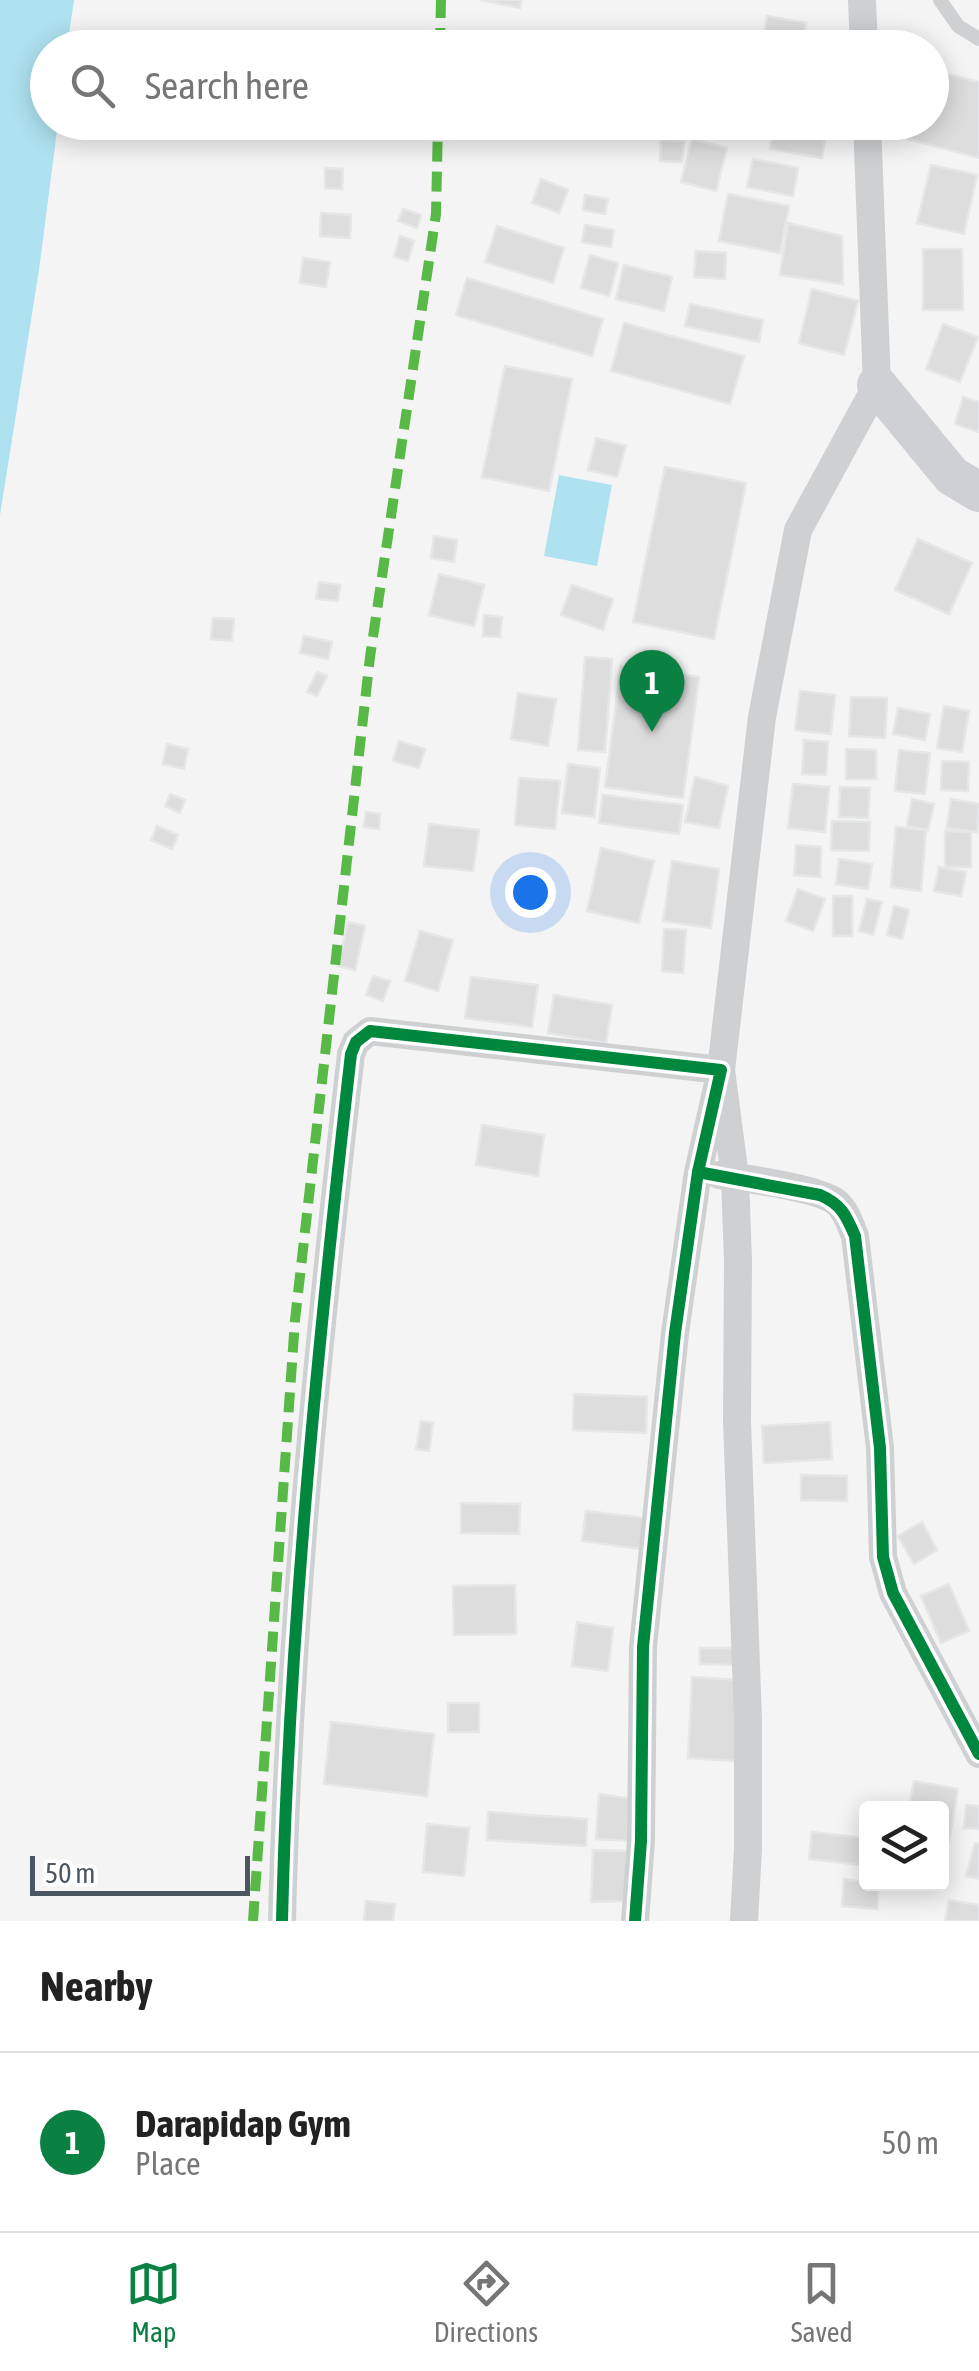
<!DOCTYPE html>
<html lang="en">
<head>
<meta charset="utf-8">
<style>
  :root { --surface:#fff; --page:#f6f6f6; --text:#222; --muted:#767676; --line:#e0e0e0; --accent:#0b8043 }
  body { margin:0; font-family:"Asap Condensed",sans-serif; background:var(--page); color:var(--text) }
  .controls { position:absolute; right:30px; bottom:30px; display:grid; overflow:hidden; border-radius:10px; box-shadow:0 5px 25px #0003 }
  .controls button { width:90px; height:90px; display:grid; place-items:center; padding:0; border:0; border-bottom:2px solid var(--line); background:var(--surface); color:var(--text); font:50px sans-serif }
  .scale { position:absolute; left:30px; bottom:25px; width:220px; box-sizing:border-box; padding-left:10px; border:5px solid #4a5661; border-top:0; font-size:28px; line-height:35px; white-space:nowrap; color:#4a5661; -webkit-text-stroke:8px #fff; paint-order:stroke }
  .you { position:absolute; left:530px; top:892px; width:35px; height:35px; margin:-25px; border:8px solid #fff; border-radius:50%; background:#1a73e8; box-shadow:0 0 0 15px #1a73e833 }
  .badge { display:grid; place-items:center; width:65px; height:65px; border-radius:50%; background:var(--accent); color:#fff; font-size:32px; font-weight:700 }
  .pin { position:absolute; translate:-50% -82px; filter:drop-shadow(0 2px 5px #0008) }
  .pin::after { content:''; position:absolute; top:52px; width:35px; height:30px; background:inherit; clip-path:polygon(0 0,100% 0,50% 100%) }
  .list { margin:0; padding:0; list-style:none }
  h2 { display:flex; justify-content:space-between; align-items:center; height:130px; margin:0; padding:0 40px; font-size:42px }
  h2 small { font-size:32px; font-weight:400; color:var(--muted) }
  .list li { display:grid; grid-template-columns:65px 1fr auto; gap:30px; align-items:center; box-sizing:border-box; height:180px; padding:0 40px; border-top:2px solid var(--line) }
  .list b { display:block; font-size:38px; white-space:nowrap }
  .list p { margin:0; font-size:32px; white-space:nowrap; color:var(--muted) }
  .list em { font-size:32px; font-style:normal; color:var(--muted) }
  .icon { flex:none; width:55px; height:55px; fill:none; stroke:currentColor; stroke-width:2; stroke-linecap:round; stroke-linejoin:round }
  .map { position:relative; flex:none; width:979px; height:1921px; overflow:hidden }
  .search { position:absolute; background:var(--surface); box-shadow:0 5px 25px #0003; left:30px; right:30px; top:30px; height:110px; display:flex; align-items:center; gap:25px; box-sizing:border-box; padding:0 35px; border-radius:55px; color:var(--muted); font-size:38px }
  .sheet { height:310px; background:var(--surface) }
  nav { display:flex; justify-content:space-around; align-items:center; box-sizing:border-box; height:140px; border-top:2px solid var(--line); background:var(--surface); font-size:28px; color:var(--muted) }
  nav a { display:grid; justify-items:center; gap:5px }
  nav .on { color:var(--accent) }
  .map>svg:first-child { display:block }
  .water { fill:#aee2f0 }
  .building { fill:#ddddde; stroke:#e5e6e7; stroke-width:2.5 }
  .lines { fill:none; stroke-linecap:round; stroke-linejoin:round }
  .lane { stroke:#ced0d2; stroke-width:14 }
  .street { stroke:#ced0d2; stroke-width:28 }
  .secondary { stroke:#ced0d4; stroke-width:40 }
  .quiet { stroke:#58b947; stroke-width:10; stroke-dasharray:20 10; stroke-linecap:butt }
  .cycleway-casing { stroke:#fff; stroke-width:19 }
  .cycleway { stroke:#00873e; stroke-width:12 }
</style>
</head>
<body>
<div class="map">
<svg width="979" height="1921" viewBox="0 0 979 1921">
  <rect width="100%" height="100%" fill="#f4f4f4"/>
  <!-- water -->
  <g class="water">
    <path d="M0 0H74L67 47 48 48V122L58 123 39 270 0 515Z"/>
    <path d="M559 475 612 485 597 566 544 556Z"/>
  </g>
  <!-- building -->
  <g class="building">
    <path d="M481 0H521L520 8Z"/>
    <path d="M767 16 806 23 802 48H762Z"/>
    <path d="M932 70 979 82V158L908 139 913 122H932Z"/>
    <rect x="329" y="122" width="27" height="15"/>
    <path d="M774 122 827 128 822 158 770 149Z"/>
    <path d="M692 139 727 148 716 191 681 182Z"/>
    <path d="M661 140 684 141 682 162 660 161Z"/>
    <path d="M753 159 798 168 793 196 747 187Z"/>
    <path d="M931 165 977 175 964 234 917 223Z"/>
    <path d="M325 168 343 169 342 189 325 188Z"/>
    <path d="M541 179 568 190 559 213 532 203Z"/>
    <path d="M728 194 789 206 780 253 719 241Z"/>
    <path d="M585 195 608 199 605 214 583 210Z"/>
    <path d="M403 209 421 215 417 228 398 221Z"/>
    <path d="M321 213 351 215 350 238 320 236Z"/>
    <path d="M788 223 842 236 843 284 780 275Z"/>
    <path d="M585 225 614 230 611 247 582 242Z"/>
    <path d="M497 226 564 248 553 283 485 262Z"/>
    <path d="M400 236 414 241 408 261 394 257Z"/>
    <path d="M923 249H962L963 310H923Z"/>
    <path d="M696 251 726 253 725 279 694 277Z"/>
    <path d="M590 255 618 263 609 296 581 288Z"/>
    <path d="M303 258 330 262 326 287 300 283Z"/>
    <path d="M624 265 672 277 664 311 616 299Z"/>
    <path d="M467 278 603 319 592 356 456 315Z"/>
    <path d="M812 289 858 301 844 355 799 343Z"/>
    <path d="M690 304 763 320 759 342 685 326Z"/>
    <path d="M624 323 744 356 730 404 611 371Z"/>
    <path d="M943 324 978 337 960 382 926 369Z"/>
    <path d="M505 366 572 379 549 491 482 477Z"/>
    <path d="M963 397 979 402V432L955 424Z"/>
    <path d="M596 438 626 446 617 477 588 470Z"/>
    <path d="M665 467 746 483 714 639 633 622Z"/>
    <path d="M434 536 457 540 454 562 431 558Z"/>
    <path d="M918 539 972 563 949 614 895 590Z"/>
    <path d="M439 574 484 585 474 626 429 615Z"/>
    <path d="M319 582 340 585 338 601 316 599Z"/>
    <path d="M572 585 613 599 603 630 561 615Z"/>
    <path d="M484 615 502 617 500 637 483 636Z"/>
    <path d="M213 618 234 619 232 641 211 639Z"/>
    <path d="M304 636 332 642 328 659 300 653Z"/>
    <path d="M585 657 612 659 605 752 578 750Z"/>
    <path d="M621 666 699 677 683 798 605 787Z"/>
    <path d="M317 672 327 676 317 696 307 692Z"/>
    <path d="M800 691 835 695 831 734 795 730Z"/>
    <path d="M518 693 556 699 548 746 511 739Z"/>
    <path d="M851 697 887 698 885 738 849 736Z"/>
    <path d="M944 706 969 711 962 752 937 748Z"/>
    <path d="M898 708 930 714 925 740 893 734Z"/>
    <path d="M804 740 828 742 826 775 802 774Z"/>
    <path d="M399 741 425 749 419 768 393 761Z"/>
    <path d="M167 744 188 749 184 769 163 764Z"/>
    <path d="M846 749 876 750V779H846Z"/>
    <path d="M899 750 930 753 925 794 895 791Z"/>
    <path d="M942 761 969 762 968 791 941 790Z"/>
    <path d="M568 764 600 768 594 817 562 813Z"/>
    <path d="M695 777 728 786 719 828 685 822Z"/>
    <path d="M519 778 560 781 555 829 515 825Z"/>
    <path d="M793 784 829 787 825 832 788 828Z"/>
    <path d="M840 787 870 788 868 818 839 817Z"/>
    <path d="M170 794 185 800 180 813 165 806Z"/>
    <path d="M603 795 683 805 679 834 599 823Z"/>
    <path d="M912 799 934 804 928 830 907 826Z"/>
    <path d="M951 799 979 804 977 832 947 828Z"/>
    <path d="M366 812 380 814 379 829 364 827Z"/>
    <path d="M832 821 870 822 869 851 831 850Z"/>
    <path d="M429 824 479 830 473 871 424 866Z"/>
    <path d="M157 826 178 835 172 849 151 840Z"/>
    <path d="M896 827 926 830 921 891 891 887Z"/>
    <path d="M945 831 971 832V867H945Z"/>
    <path d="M796 845 821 847 820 877 794 875Z"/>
    <path d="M601 848 654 861 639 923 587 911Z"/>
    <path d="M839 859 872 864 868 889 836 884Z"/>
    <path d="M672 861 719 869 711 928 663 921Z"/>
    <path d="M939 867 966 872 961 896 934 891Z"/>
    <path d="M798 889 825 899 813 931 786 921Z"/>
    <rect x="833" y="896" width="19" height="40"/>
    <path d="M867 899 882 902 873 935 859 931Z"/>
    <path d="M894 906 909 910 902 939 887 935Z"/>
    <path d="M348 922 365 926 355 970 338 966Z"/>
    <path d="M664 929 686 930 683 973 662 971Z"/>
    <path d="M420 931 453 940 438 991 405 981Z"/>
    <path d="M373 976 390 981 383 1001 366 995Z"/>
    <path d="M471 977 538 985 532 1027 465 1018Z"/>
    <path d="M554 995 612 1005 606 1043 548 1033Z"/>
    <path d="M482 1125 544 1135 538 1176 476 1165Z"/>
    <path d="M574 1394 647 1397 646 1433 573 1430Z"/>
    <path d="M421 1421 433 1423 429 1451 416 1449Z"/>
    <path d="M830 1422 832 1459 764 1463 762 1426Z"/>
    <path d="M801 1475 847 1476V1501L801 1500Z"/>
    <path d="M461 1503 520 1504 519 1534 461 1533Z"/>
    <path d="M586 1511 645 1518 641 1549 582 1541Z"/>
    <path d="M922 1522 937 1550 914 1564 898 1536Z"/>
    <path d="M949 1584 969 1631 941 1643 921 1596Z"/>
    <path d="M515 1585 516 1634 454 1635 453 1586Z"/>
    <path d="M577 1622 613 1628 608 1671 572 1666Z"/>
    <path d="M700 1648H736V1665L700 1664Z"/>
    <path d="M692 1677 739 1680 735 1761 688 1758Z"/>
    <rect x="448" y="1703" width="31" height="29"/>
    <path d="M331 1722 434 1734 427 1796 324 1784Z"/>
    <path d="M914 1781 958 1789 949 1841 942 1839V1808H909Z"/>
    <path d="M599 1794 632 1799 630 1841 596 1839Z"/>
    <path d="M966 1805 979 1806V1829L964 1828Z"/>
    <path d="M488 1812 587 1819 586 1846 487 1840Z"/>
    <path d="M427 1824 469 1828 464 1876 423 1872Z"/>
    <path d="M812 1832 865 1838 862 1865 809 1859Z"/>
    <path d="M975 1843 979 1844V1879L966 1876Z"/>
    <path d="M593 1850 627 1851 625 1901 591 1902Z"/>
    <path d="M844 1879 879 1884 877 1909 842 1906Z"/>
    <path d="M949 1900 979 1905V1921H945Z"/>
    <path d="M366 1901 395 1904 393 1921H364Z"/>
  </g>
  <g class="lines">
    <!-- lane -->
    <path class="lane" d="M940 0 958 26 979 39"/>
    <!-- street -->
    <g class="street">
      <path d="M862 0 864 48"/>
      <path d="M719 1175C743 1178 818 1188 836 1202 846 1210 850 1224 855 1236L880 1448 883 1557 893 1593 979 1754"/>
      <path d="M282 1921C289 1631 318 1342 351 1054L356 1042 370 1031 721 1070 698 1172 675 1333 643 1647 641 1841 635 1921"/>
      <path d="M744 1921 748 1849V1720L737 1421 738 1261 735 1177 721 1070 762 717 798 530 877 385 867 122"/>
    </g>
    <!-- secondary -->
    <path class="secondary" d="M877 385 952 476 979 492"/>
    <!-- quiet -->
    <g class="quiet">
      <path d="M440 48 441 0"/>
      <path d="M253 1921 295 1320 370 657 436 214 438 122"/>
    </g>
    <!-- cycleway casing -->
    <g class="cycleway-casing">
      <g id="cycleway">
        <path d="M698 1172 820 1195C841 1204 846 1215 855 1236L880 1448 883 1557 893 1593 979 1754"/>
        <path d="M282 1921C289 1631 318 1342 351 1054L356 1042 370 1031 721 1070 698 1172 675 1333 643 1647 641 1841 635 1921"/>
      </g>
    </g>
    <!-- cycleway -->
    <use href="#cycleway" class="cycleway"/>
  </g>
</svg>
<div class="controls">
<button><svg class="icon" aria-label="layers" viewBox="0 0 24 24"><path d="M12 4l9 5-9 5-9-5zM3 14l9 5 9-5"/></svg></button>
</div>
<div class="scale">50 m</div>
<div class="you"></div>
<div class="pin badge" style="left:652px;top:732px">1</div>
<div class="search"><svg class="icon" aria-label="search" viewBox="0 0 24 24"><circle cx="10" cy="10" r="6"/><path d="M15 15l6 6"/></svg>Search here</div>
</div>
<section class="sheet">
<h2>Nearby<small></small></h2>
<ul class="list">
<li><span class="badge">1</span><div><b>Darapidap Gym</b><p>Place</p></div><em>50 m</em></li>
</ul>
</section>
<nav>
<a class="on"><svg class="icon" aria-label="map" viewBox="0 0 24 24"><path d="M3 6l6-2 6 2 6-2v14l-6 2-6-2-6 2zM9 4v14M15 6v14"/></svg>Map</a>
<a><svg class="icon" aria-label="directions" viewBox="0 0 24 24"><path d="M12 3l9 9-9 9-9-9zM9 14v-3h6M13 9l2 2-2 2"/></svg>Directions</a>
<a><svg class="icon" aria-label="saved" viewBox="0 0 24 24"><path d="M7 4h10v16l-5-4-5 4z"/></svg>Saved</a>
</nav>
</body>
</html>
